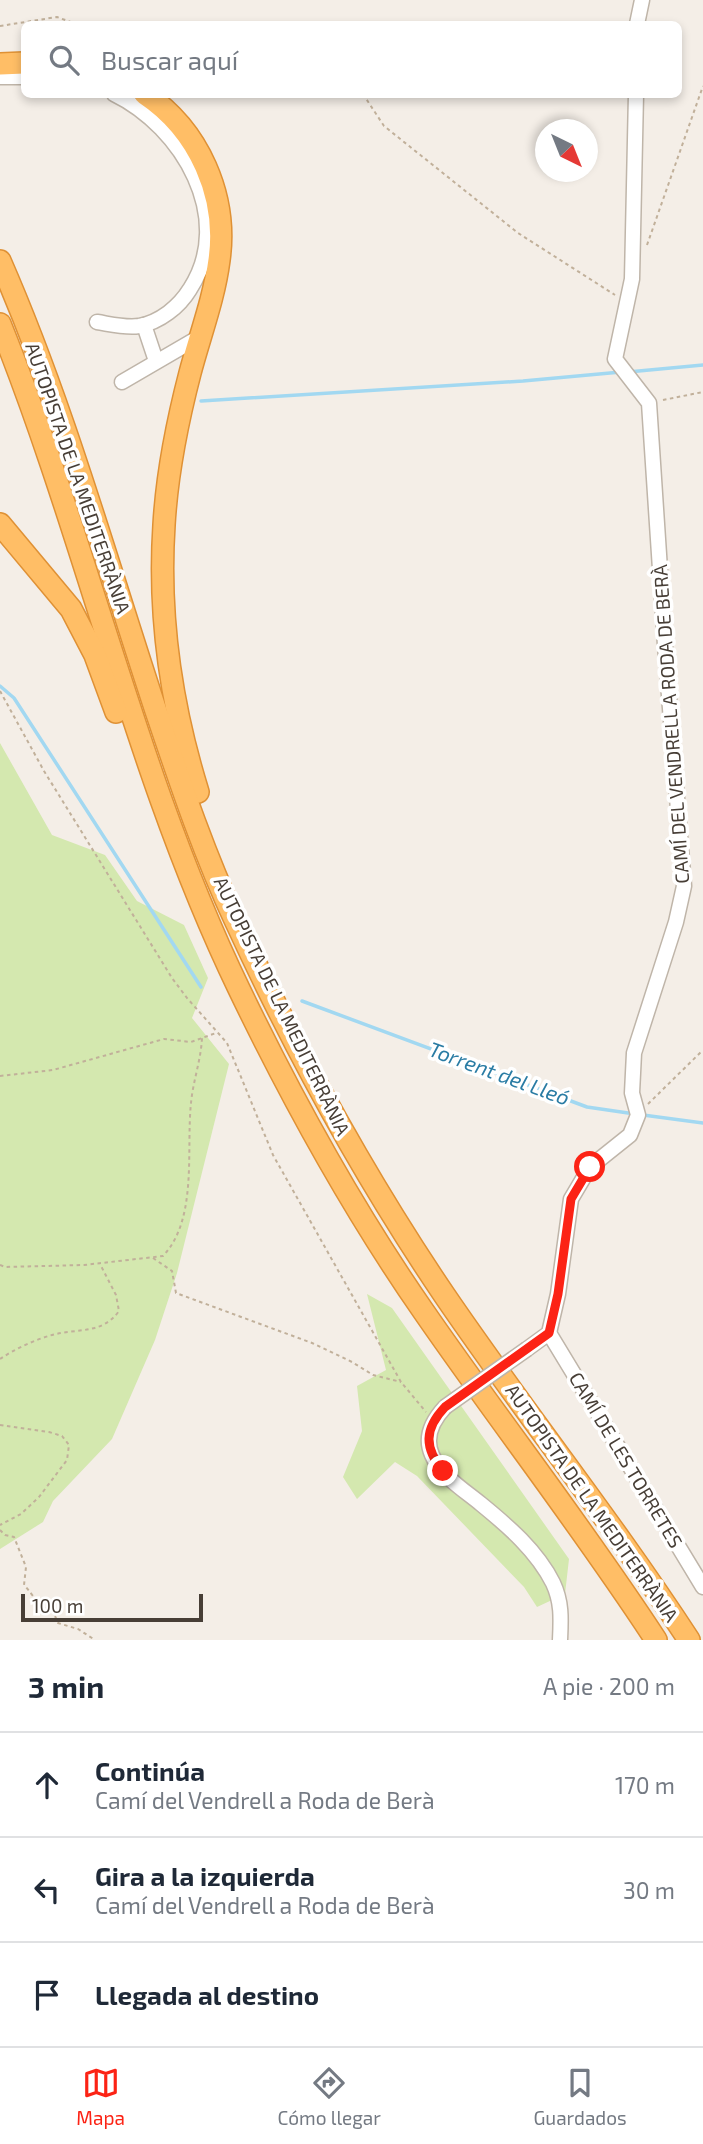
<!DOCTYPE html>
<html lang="es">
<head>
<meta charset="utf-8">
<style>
  :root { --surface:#fff; --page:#f6f6f7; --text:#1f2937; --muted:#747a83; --line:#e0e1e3; --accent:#fc2315 }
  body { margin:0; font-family:"Exo 2",sans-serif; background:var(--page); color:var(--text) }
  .compass { position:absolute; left:535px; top:119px; width:63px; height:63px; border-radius:50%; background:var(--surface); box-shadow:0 4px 10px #0003; rotate:137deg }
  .scale { position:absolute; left:21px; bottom:18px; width:182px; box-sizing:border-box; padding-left:7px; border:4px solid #473e36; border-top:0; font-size:19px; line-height:24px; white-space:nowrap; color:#473e36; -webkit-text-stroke:5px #fff; paint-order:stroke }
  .stop { position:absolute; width:21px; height:21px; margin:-16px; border:5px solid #fc2315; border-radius:50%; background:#fff }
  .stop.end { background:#fc2315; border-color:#fff; box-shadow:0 2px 7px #0008 }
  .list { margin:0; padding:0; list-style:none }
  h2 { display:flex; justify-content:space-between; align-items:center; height:91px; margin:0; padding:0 28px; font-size:30px }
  h2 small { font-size:23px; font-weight:400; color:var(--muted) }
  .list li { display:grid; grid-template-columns:46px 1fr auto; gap:21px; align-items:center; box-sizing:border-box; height:105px; padding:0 28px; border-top:2px solid var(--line) }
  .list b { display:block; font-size:26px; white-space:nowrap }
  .list p { margin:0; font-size:23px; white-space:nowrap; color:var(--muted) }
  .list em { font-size:23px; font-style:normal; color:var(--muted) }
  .icon { flex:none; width:38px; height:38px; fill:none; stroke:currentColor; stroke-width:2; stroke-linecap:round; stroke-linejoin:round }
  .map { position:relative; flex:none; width:703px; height:1640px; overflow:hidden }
  .search { position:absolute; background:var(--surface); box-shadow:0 4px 10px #0003; left:21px; right:21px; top:21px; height:77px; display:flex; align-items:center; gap:18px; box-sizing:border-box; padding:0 24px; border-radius:10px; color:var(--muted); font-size:26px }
  .sheet { height:406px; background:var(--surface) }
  nav { display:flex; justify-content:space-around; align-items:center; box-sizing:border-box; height:98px; border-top:2px solid var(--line); background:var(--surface); font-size:19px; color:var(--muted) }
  nav a { display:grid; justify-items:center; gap:4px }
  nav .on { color:var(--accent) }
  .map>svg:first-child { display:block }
  .green { fill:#d4e8af }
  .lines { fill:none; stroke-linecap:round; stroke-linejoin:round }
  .stream { stroke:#a2d8f1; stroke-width:3.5 }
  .minor-casing { stroke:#bfb5a9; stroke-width:17 }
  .highway-casing { stroke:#df9135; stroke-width:24 }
  .path { stroke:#c1b09a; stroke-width:2; stroke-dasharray:3.5 3.5; stroke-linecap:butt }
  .minor { stroke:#fff; stroke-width:14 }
  .highway { stroke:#ffbe66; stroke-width:21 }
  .minor-bridge-casing { stroke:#bfb5a9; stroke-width:17; stroke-linecap:butt }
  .minor-bridge { stroke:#fff; stroke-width:14 }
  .route { stroke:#fc2315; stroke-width:9 }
  .labels { text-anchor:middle; stroke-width:7; stroke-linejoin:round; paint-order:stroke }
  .street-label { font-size:19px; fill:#473e36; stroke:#fff }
  .water-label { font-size:21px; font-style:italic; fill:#2a7ca4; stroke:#fff }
</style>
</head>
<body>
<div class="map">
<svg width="703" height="1640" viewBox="0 0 703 1640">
  <rect width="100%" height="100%" fill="#f4eee7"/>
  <!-- green -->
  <g class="green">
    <path d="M0 743 52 835 105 855 137 901 184 925 208 978 192 1018 229 1064 177 1273 155 1340 112 1439 53 1501 43 1522 0 1549Z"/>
    <path d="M367 1294 392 1308 569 1559 565 1594 537 1607 524 1587 417 1476 395 1462 357 1499 343 1477 362 1431 357 1386 386 1370Z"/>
  </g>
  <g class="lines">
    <!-- stream -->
    <g class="stream">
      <path d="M628 372 703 365"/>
      <path d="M201 401 523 381 621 372"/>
      <path d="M0 686 14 698 201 987"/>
      <path d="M302 1001 587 1107 635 1114"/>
      <path d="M643 1115 703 1123"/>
    </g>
    <!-- minor casing -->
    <g class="minor-casing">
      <g id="minor">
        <path d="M637 24 642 0"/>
        <path d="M0 77H24"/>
        <path d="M97 322C110 324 125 328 139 326 160 322 179 307 190 289 236 218 182 127 114 94"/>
        <path d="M144 325 156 361"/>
        <path d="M122 382 201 336"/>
        <path d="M549 1333 703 1587"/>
        <path d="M527 1349 549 1333 558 1294 571 1199 590 1167 630 1135 638 1115 632 1093 634 1053 676 922 684 886 665 645 649 403 615 359 632 279 636 94"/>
        <path d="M445 1407C432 1421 424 1437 432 1455 441 1476 464 1490 481 1504 508 1526 537 1551 553 1583 562 1602 561 1619 560 1640"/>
      </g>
    </g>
    <!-- highway casing -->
    <g class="highway-casing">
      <g id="highway">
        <path d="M0 64 24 63"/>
        <path d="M145 94C199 130 228 196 219 260 214 299 200 335 190 373 177 423 167 473 164 525 158 616 171 705 198 792"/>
        <path d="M0 261C64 407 106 560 156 711 180 782 204 854 236 922 296 1052 365 1178 445 1296 524 1412 612 1522 689 1640"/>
        <path d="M0 324C88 543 136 776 239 989 293 1101 353 1210 424 1312 500 1422 583 1528 656 1640"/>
        <path d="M0 524 71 609 95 655 116 712"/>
      </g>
    </g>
    <!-- path -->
    <g class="path">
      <path d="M0 26 57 17 76 24"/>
      <path d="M363 94 384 126 518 233 615 295"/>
      <path d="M647 245 703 86"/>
      <path d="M663 400 703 392"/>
      <path d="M0 691 44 771 172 978 187 998 227 1043 273 1155 401 1382 426 1412"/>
      <path d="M0 1076 53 1070 164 1039 191 1042 216 1033"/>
      <path d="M648 1104 703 1050"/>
      <path d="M153 1258 172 1271 176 1293 312 1343 352 1362 373 1375 401 1382"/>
      <path d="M0 1265 5 1267 84 1265 163 1256C198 1219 186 1150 191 1103 193 1081 201 1060 202 1038"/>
      <path d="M0 1359C15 1349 34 1340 52 1335 76 1328 102 1335 119 1311L116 1295 100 1264"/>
      <path d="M0 1425 49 1432 62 1436 69 1445 67 1460 39 1497 21 1514 0 1525"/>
      <path d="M0 1530 5 1535 14 1537 26 1567 24 1585C35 1597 36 1604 52 1609L58 1623 78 1629 95 1640"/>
    </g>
    <!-- minor -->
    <use href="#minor" class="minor"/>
    <!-- highway -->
    <use href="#highway" class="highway"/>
    <!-- minor-bridge casing -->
    <g class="minor-bridge-casing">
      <path id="minor-bridge" d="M445 1407 527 1349"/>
    </g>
    <!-- minor-bridge -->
    <use href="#minor-bridge" class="minor-bridge"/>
  </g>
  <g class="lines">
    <!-- route -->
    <path class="route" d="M443 1471C424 1448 424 1429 445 1407L549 1333 558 1294 571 1199 590 1167"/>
  </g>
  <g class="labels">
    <!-- street labels -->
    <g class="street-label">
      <text transform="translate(78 478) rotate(71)" y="7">AUTOPISTA DE LA MEDITERRÀNIA</text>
      <text transform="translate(671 724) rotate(-94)" y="7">CAMÍ DEL VENDRELL A RODA DE BERÀ</text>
      <text transform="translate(282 1006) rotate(64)" y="7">AUTOPISTA DE LA MEDITERRÀNIA</text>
      <text transform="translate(626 1460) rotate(59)" y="7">CAMÍ DE LES TORRETES</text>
      <text transform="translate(592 1503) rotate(55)" y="7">AUTOPISTA DE LA MEDITERRÀNIA</text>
    </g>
    <!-- water labels -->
    <g class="water-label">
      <text transform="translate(499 1074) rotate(20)" y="7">Torrent del Lleó</text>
    </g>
  </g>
</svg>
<svg class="compass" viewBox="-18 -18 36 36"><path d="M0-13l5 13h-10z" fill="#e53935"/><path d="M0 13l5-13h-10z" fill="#747a83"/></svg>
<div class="scale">100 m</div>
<div class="stop" style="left:590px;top:1167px"></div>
<div class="stop end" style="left:443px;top:1471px"></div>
<div class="search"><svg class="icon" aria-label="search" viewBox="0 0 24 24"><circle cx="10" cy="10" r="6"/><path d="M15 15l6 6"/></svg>Buscar aquí</div>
</div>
<section class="sheet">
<h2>3 min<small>A pie · 200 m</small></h2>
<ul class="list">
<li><svg class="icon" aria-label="ahead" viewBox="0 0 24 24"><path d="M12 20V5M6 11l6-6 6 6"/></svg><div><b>Continúa</b><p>Camí del Vendrell a Roda de Berà</p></div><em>170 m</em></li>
<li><svg class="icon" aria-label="left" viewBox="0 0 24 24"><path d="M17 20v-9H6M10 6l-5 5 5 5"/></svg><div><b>Gira a la izquierda</b><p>Camí del Vendrell a Roda de Berà</p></div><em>30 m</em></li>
<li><svg class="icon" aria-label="arrive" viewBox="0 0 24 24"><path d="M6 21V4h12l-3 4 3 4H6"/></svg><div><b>Llegada al destino</b></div></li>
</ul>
</section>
<nav>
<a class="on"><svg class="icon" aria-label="map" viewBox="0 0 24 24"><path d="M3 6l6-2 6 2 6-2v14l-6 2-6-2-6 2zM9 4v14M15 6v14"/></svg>Mapa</a>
<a><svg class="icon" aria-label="directions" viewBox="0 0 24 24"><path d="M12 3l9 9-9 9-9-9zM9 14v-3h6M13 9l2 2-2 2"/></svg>Cómo llegar</a>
<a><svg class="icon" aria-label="saved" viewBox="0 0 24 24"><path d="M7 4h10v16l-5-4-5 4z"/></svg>Guardados</a>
</nav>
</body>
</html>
